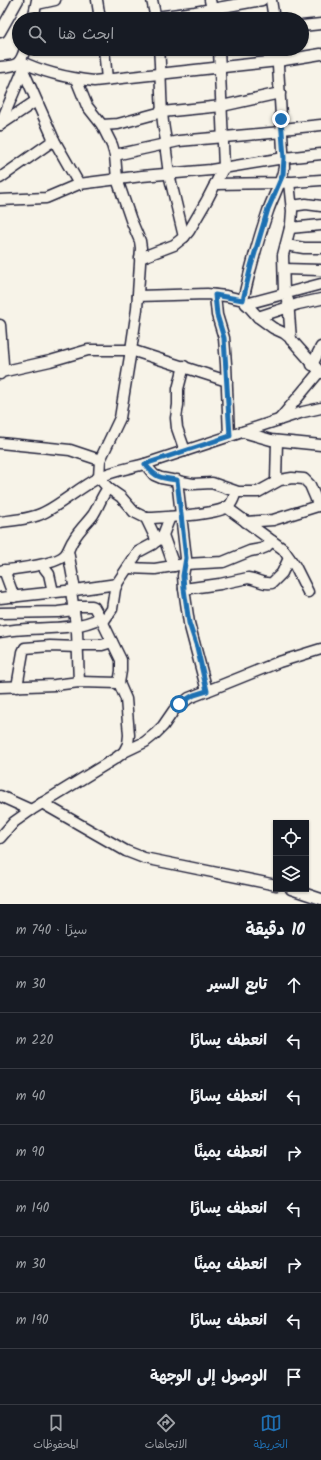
<!DOCTYPE html>
<html lang="ar">
<head>
<meta charset="utf-8">
<style>
  :root { --surface:#171b24; --page:#20242c; --text:#f1f3f6; --muted:#9ea1a6; --line:#363941; --accent:#1f6fb2 }
  body { margin:0; font-family:Kalam,"Playpen Sans Arabic",sans-serif; background:var(--page); color:var(--text); direction:rtl }
  .controls { position:absolute; right:12px; bottom:12px; display:grid; overflow:hidden; border-radius:0px; box-shadow:0 1px 3px #0004 }
  .controls button { width:36px; height:36px; display:grid; place-items:center; padding:0; border:0; border-bottom:1px solid var(--line); background:var(--surface); color:var(--text); font:20px sans-serif }
  .stop { position:absolute; width:12px; height:12px; margin:-9px; border:3px solid #1f6fb2; border-radius:50%; background:#fff }
  .stop.end { background:#1f6fb2; border-color:#fff; box-shadow:0 1px 4px #0008 }
  .list { margin:0; padding:0; list-style:none }
  h2 { display:flex; justify-content:space-between; align-items:center; height:52px; margin:0; padding:0 16px; font-size:17px }
  h2 small { font-size:13px; font-weight:400; color:var(--muted) }
  .list li { display:grid; grid-template-columns:26px 1fr auto; gap:12px; align-items:center; box-sizing:border-box; height:56px; padding:0 16px; border-top:1px solid var(--line) }
  .list b { display:block; font-size:15px; white-space:nowrap }
  .list em { font-size:13px; font-style:normal; color:var(--muted) }
  .icon { flex:none; width:22px; height:22px; fill:none; stroke:currentColor; stroke-width:2; stroke-linecap:round; stroke-linejoin:round }
  .map { position:relative; flex:none; width:321px; height:904px; overflow:hidden; direction:ltr }
  .search { position:absolute; background:var(--surface); box-shadow:0 1px 3px #0004; left:12px; right:12px; top:12px; height:44px; display:flex; align-items:center; gap:10px; box-sizing:border-box; padding:0 14px; border-radius:22px; color:var(--muted); font-size:15px }
  .sheet { height:500px; background:var(--surface) }
  nav { display:flex; justify-content:space-around; align-items:center; box-sizing:border-box; height:56px; border-top:1px solid var(--line); background:var(--surface); font-size:11px; color:var(--muted) }
  nav a { display:grid; justify-items:center; gap:2px }
  nav .on { color:var(--accent) }
  .map>svg:first-child { display:block }
  .lines { fill:none; stroke-linecap:round; stroke-linejoin:round }
  .minor-casing { stroke:#22223b; stroke-width:13 }
  .minor { stroke:#f7f3e8; stroke-width:10 }
  .route { stroke:#1f6fb2; stroke-width:5 }
</style>
</head>
<body>
<div class="map">
<svg width="321" height="904" viewBox="0 0 321 904">
  <rect width="100%" height="100%" fill="#f7f3e8"/>
  <filter id="ink" filterUnits="userSpaceOnUse"><feTurbulence type="fractalNoise" baseFrequency=".025" numOctaves="2"/><feDisplacementMap in="SourceGraphic" scale="8" xChannelSelector="R" yChannelSelector="G"/><feConvolveMatrix kernelMatrix="1 2 1 2 8 2 1 2 1" color-interpolation-filters="sRGB"/></filter>
  <g filter="url(#ink)">
    <g class="lines">
      <!-- minor casing -->
      <g class="minor-casing">
        <g id="minor">
          <path d="M97 0 100 19"/>
          <path d="M152 0 156 19"/>
          <path d="M210 0 214 19"/>
          <path d="M271 0 274 19"/>
          <path d="M37 4 55 0"/>
          <path d="M156 17 195 12 262 0"/>
          <path d="M33 19 37 0"/>
          <path d="M302 26 321 24"/>
          <path d="M0 32 18 0"/>
          <path d="M104 49 107 79"/>
          <path d="M159 49C162 80 159 113 167 144"/>
          <path d="M20 61C44 73 67 78 94 81L278 61 321 54"/>
          <path d="M0 67C17 66 20 65 25 49"/>
          <path d="M23 70 54 140 79 184"/>
          <path d="M76 79 87 106 102 125 112 145 115 155 117 179 131 220 140 241 141 248 137 309 131 350 120 418 100 460 99 478 108 488 121 497 134 512 146 518H151C167 517 217 515 229 506 233 502 234 497 236 492"/>
          <path d="M0 125 24 68"/>
          <path d="M0 125 36 101"/>
          <path d="M102 125 118 124 162 112 222 106 280 93"/>
          <path d="M282 129 321 125"/>
          <path d="M165 144 169 174 184 237"/>
          <path d="M115 155 179 141 282 132"/>
          <path d="M0 178 54 140"/>
          <path d="M215 184 279 183 321 180"/>
          <path d="M0 200 46 198 79 184 142 176 211 170 284 158 321 154"/>
          <path d="M292 206 306 204 321 206"/>
          <path d="M290 228 321 225"/>
          <path d="M286 245 304 248H321"/>
          <path d="M140 258 174 245 184 237 189 231 207 200 224 167 219 49"/>
          <path d="M284 269 321 270"/>
          <path d="M284 293 283 255 291 224 292 211 289 182"/>
          <path d="M215 295 217 315 224 338 226 364 229 436"/>
          <path d="M138 296 207 294 226 296 243 300 258 317 273 328 284 333 289 337 321 373"/>
          <path d="M243 300C250 270 258 240 268 211 273 196 282 182 284 167L277 49"/>
          <path d="M288 300 291 340"/>
          <path d="M246 304 321 284"/>
          <path d="M258 317 298 304 321 299"/>
          <path d="M0 325 3 364 0 374"/>
          <path d="M312 365 321 347"/>
          <path d="M184 366 178 389V405L176 418 177 428 185 451"/>
          <path d="M1 372 50 361 88 350H131L227 381"/>
          <path d="M279 420 319 372"/>
          <path d="M243 432 271 440 321 445"/>
          <path d="M0 443 70 450 100 460"/>
          <path d="M145 464 154 475 161 478 193 484 212 483 238 492H258L280 480 292 478 304 479 310 485 319 506"/>
          <path d="M177 480 186 558 183 576 184 589 189 623 207 691"/>
          <path d="M276 481 277 441"/>
          <path d="M226 507 283 549 295 566 308 592"/>
          <path d="M146 518 157 541"/>
          <path d="M0 522C15 520 32 519 45 512 64 502 79 488 98 478 112 471 130 468 145 464L303 412 321 408"/>
          <path d="M246 522 273 520 321 505"/>
          <path d="M163 535 174 566"/>
          <path d="M68 551 75 590"/>
          <path d="M42 565 49 574 53 592"/>
          <path d="M128 568 155 569 185 564 223 562 250 551 261 549 266 547 272 541"/>
          <path d="M4 570 14 597"/>
          <path d="M0 571C14 569 56 565 65 555 69 551 70 544 74 539 79 530 87 523 93 515 99 506 101 497 108 488"/>
          <path d="M184 589 220 584 248 578C257 579 263 585 272 583L282 573 289 558"/>
          <path d="M71 591 77 632 79 682"/>
          <path d="M0 598 75 590 117 584"/>
          <path d="M74 606H92L94 607 104 625 121 660V671L119 683 126 699 129 735 128 744 124 752"/>
          <path d="M0 613 58 612 74 610"/>
          <path d="M103 622 112 609 115 589 118 582 138 552 153 544 163 535 170 517"/>
          <path d="M0 632C33 625 70 633 100 618"/>
          <path d="M78 645H102L112 642"/>
          <path d="M0 687 55 685 79 682 119 683"/>
          <path d="M17 687 23 652 25 648 50 646 78 647"/>
          <path d="M0 796 31 810"/>
          <path d="M42 803 126 851 144 858 276 885"/>
          <path d="M0 838 14 822 31 810 116 758 124 752 145 742 155 734 163 726 174 710 189 698 217 687 279 662 321 649"/>
          <path d="M291 889 321 899"/>
        </g>
      </g>
      <!-- minor -->
      <use href="#minor" class="minor"/>
    </g>
  </g>
  <g class="lines" filter="url(#ink)">
    <!-- route -->
    <path class="route" d="M179 704 194 695 207 691 197 647 189 623 184 589 183 576 186 558 177 480C160 478 156 478 145 464L230 436 224 338 217 315 215 295 243 300 251 266 268 209 283 174 284 158 281 119"/>
  </g>
</svg>
<div class="controls">
<button><svg class="icon" aria-label="locate" viewBox="0 0 24 24"><circle cx="12" cy="12" r="6"/><path d="M12 2v4M12 18v4M2 12h4M18 12h4"/></svg></button>
<button><svg class="icon" aria-label="layers" viewBox="0 0 24 24"><path d="M12 4l9 5-9 5-9-5zM3 14l9 5 9-5"/></svg></button>
</div>
<div class="stop" style="left:179px;top:704px"></div>
<div class="stop end" style="left:281px;top:119px"></div>
<div class="search"><svg class="icon" aria-label="search" viewBox="0 0 24 24"><circle cx="10" cy="10" r="6"/><path d="M15 15l6 6"/></svg>ابحث هنا</div>
</div>
<section class="sheet">
<h2>10 دقيقة<small>سيرًا · 740 m</small></h2>
<ul class="list">
<li><svg class="icon" aria-label="ahead" viewBox="0 0 24 24"><path d="M12 20V5M6 11l6-6 6 6"/></svg><div><b>تابع السير</b></div><em>30 m</em></li>
<li><svg class="icon" aria-label="left" viewBox="0 0 24 24"><path d="M17 20v-9H6M10 6l-5 5 5 5"/></svg><div><b>انعطف يسارًا</b></div><em>220 m</em></li>
<li><svg class="icon" aria-label="left" viewBox="0 0 24 24"><path d="M17 20v-9H6M10 6l-5 5 5 5"/></svg><div><b>انعطف يسارًا</b></div><em>40 m</em></li>
<li><svg class="icon" aria-label="right" viewBox="0 0 24 24"><path d="M7 20v-9h11M14 6l5 5-5 5"/></svg><div><b>انعطف يمينًا</b></div><em>90 m</em></li>
<li><svg class="icon" aria-label="left" viewBox="0 0 24 24"><path d="M17 20v-9H6M10 6l-5 5 5 5"/></svg><div><b>انعطف يسارًا</b></div><em>140 m</em></li>
<li><svg class="icon" aria-label="right" viewBox="0 0 24 24"><path d="M7 20v-9h11M14 6l5 5-5 5"/></svg><div><b>انعطف يمينًا</b></div><em>30 m</em></li>
<li><svg class="icon" aria-label="left" viewBox="0 0 24 24"><path d="M17 20v-9H6M10 6l-5 5 5 5"/></svg><div><b>انعطف يسارًا</b></div><em>190 m</em></li>
<li><svg class="icon" aria-label="arrive" viewBox="0 0 24 24"><path d="M6 21V4h12l-3 4 3 4H6"/></svg><div><b>الوصول إلى الوجهة</b></div></li>
</ul>
</section>
<nav>
<a class="on"><svg class="icon" aria-label="map" viewBox="0 0 24 24"><path d="M3 6l6-2 6 2 6-2v14l-6 2-6-2-6 2zM9 4v14M15 6v14"/></svg>الخريطة</a>
<a><svg class="icon" aria-label="directions" viewBox="0 0 24 24"><path d="M12 3l9 9-9 9-9-9zM9 14v-3h6M13 9l2 2-2 2"/></svg>الاتجاهات</a>
<a><svg class="icon" aria-label="saved" viewBox="0 0 24 24"><path d="M7 4h10v16l-5-4-5 4z"/></svg>المحفوظات</a>
</nav>
</body>
</html>
